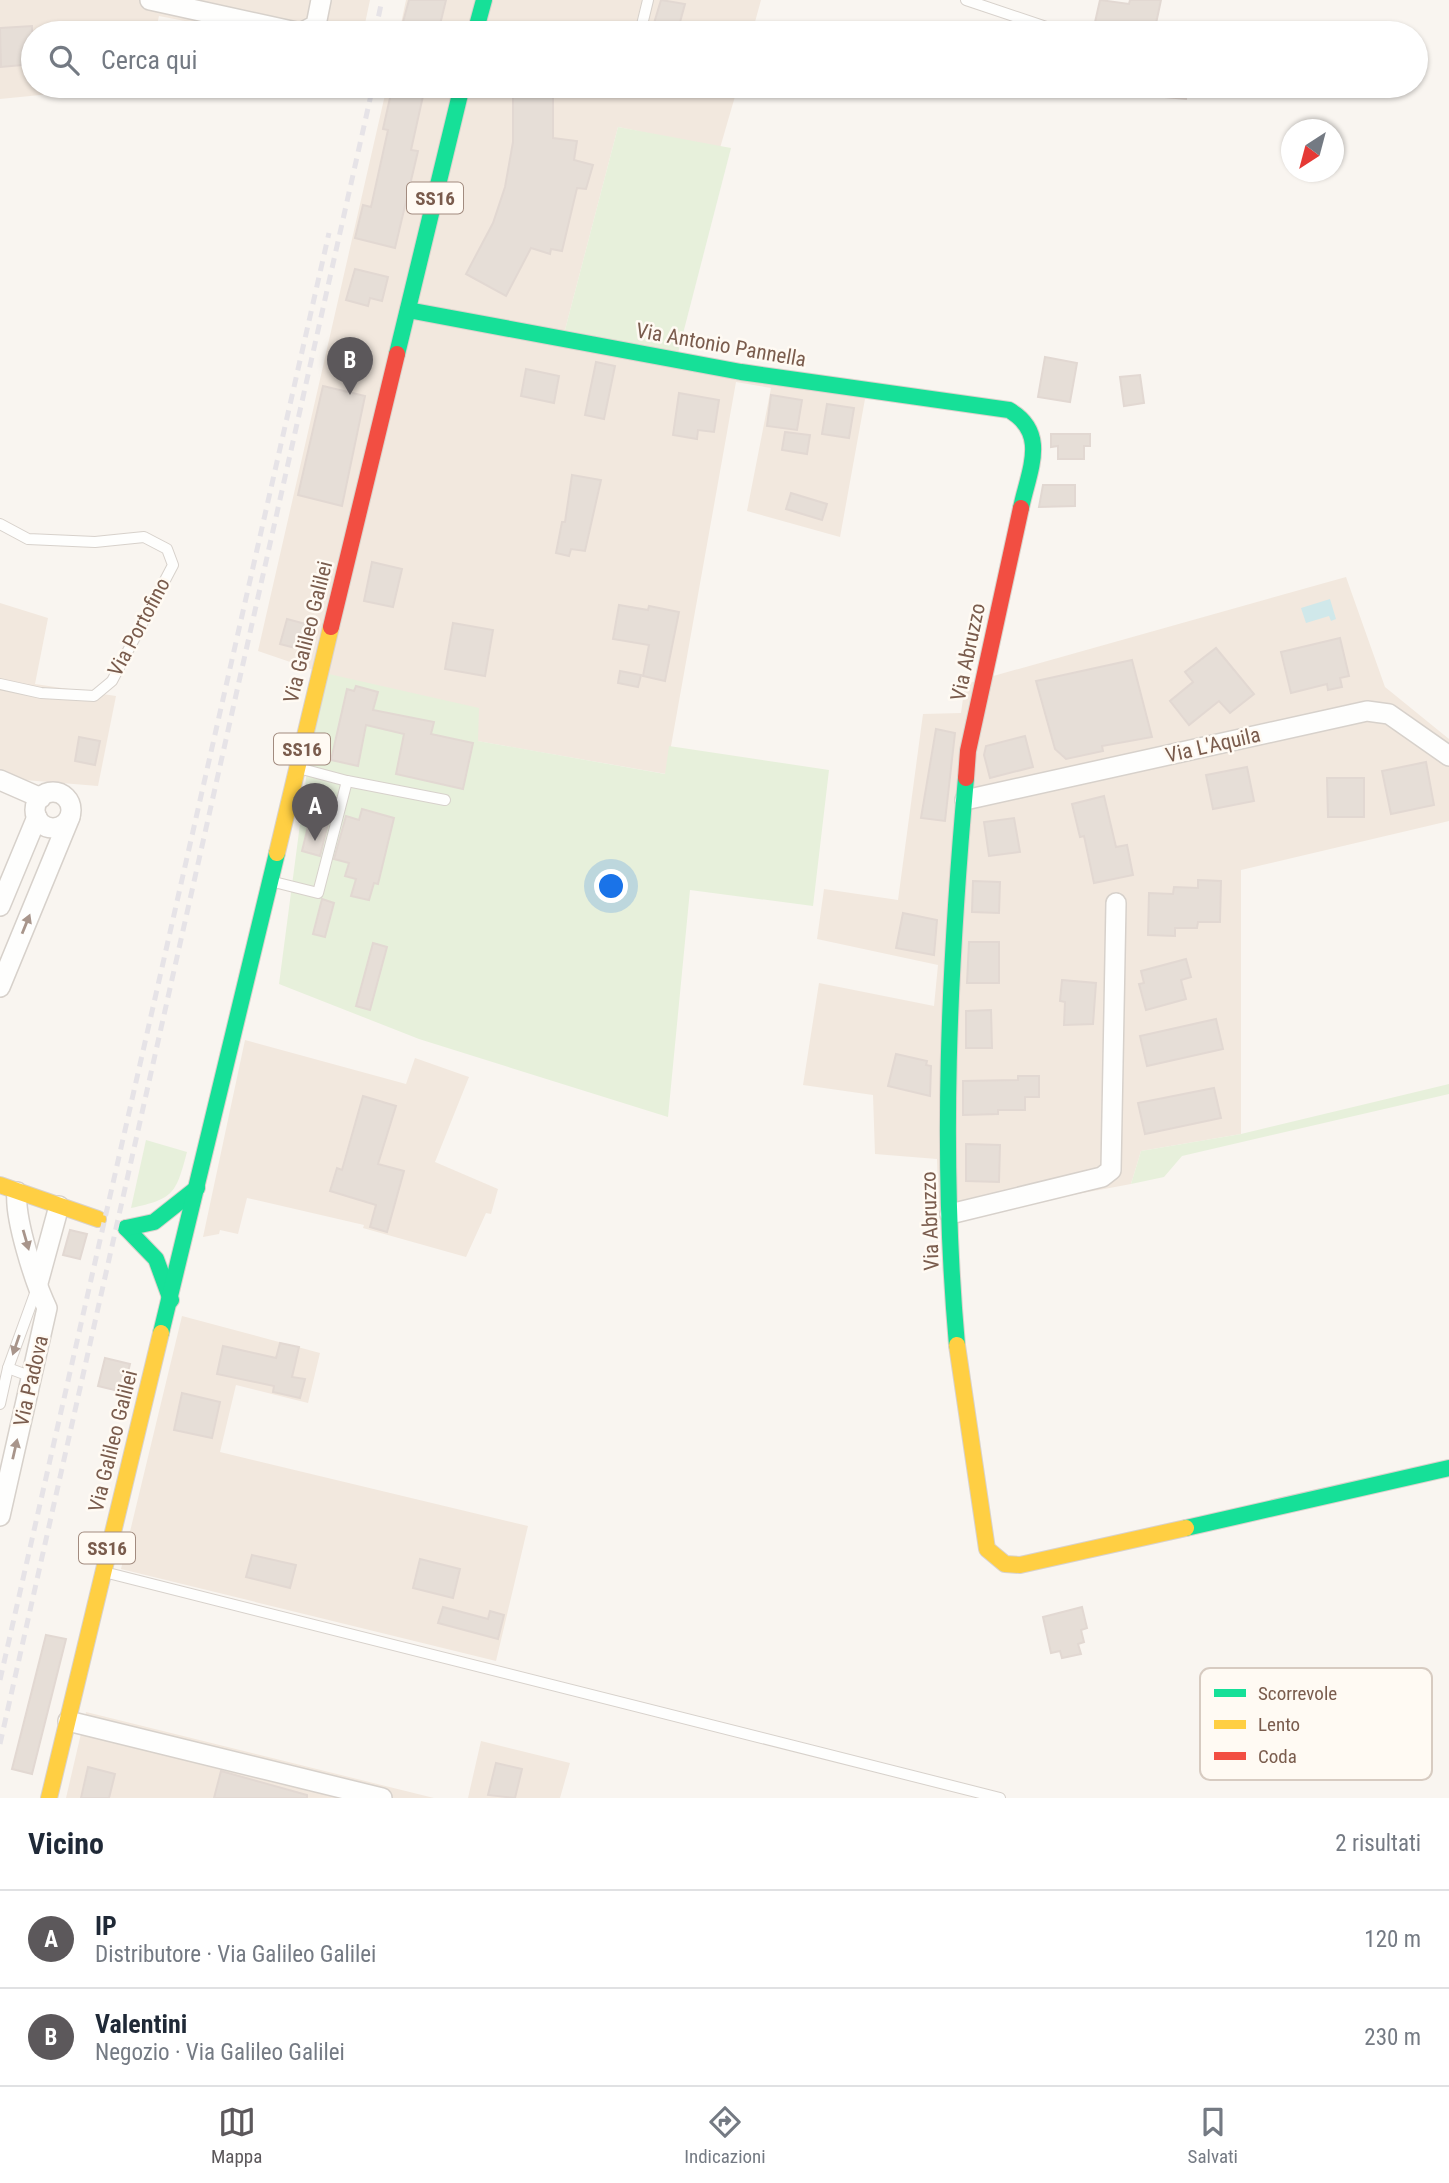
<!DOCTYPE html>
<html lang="it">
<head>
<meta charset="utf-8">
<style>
  :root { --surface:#fff; --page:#f6f6f7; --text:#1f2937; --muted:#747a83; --line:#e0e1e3; --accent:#5c585b }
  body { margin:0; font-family:"Roboto Condensed",sans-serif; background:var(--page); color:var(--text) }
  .compass { position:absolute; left:1281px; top:119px; width:63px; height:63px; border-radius:50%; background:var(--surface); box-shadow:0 2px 5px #0004; rotate:216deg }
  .you { position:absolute; left:612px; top:887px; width:24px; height:24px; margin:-18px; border:5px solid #fff; border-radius:50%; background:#1a73e8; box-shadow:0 0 0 10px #1a73e833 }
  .badge { display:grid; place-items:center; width:46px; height:46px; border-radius:50%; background:var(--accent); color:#fff; font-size:23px; font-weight:700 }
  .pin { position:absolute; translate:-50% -58px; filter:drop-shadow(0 2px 4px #0008) }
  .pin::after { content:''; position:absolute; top:37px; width:24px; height:21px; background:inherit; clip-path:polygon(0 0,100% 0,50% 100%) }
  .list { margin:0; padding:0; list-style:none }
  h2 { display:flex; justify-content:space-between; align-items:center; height:91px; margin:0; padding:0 28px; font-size:30px }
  h2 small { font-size:23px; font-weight:400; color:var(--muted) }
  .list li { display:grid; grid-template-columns:46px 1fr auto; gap:21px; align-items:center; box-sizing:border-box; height:98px; padding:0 28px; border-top:2px solid var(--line) }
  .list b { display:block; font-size:26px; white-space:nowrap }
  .list p { margin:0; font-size:23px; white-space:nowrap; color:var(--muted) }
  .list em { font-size:23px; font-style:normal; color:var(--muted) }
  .icon { flex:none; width:38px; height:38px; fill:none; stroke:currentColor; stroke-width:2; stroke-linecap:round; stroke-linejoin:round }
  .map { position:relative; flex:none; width:1449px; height:1798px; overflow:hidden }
  .search { position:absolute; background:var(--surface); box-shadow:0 2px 5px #0004; left:21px; right:21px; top:21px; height:77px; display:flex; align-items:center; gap:18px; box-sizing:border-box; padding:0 24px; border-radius:38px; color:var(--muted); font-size:26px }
  .sheet { height:287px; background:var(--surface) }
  nav { display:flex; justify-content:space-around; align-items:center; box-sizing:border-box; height:98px; border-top:2px solid var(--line); background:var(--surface); font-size:19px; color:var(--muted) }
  nav a { display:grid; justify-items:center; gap:4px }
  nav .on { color:var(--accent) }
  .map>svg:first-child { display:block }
  .residential { fill:#f2e8de }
  .green { fill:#e7f0db }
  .water { fill:#d0e8ea }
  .building { fill:#e6ded7; stroke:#e2d8d2; stroke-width:2 }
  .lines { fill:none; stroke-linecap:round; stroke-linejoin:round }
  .lane-casing { stroke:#d7d1cb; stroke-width:12 }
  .street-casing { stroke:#d7d1cb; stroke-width:22 }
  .fast-casing { stroke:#d9d2cb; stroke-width:18 }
  .slow-casing { stroke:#d9d2cb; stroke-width:18 }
  .jam-casing { stroke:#d9d2cb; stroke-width:18 }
  .lane { stroke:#fefefd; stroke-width:10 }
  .street { stroke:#fefefd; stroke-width:19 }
  .fast { stroke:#16e098; stroke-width:16 }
  .slow { stroke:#ffcf43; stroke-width:16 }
  .jam { stroke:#f24e42; stroke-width:16 }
  .rail { stroke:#e6e3e7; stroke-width:5; stroke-dasharray:10 7; stroke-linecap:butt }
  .oneway { fill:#a8958b }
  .labels { text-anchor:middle; stroke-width:5; stroke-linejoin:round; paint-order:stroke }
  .shield { fill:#fffaf3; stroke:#a28b7f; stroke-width:2 }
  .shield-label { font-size:19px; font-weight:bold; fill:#7a5c4d }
  .street-label { font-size:21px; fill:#7a5c4d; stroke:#fffaf3 }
  .key { fill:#fffaf3; stroke:#d7cbc1; stroke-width:2 }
  .key-label { font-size:19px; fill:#7a5c4d }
</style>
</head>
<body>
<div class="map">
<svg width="1449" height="1798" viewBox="0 0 1449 1798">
  <rect width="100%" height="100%" fill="#f9f5f0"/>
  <!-- residential -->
  <g class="residential">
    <path d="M0 0H370L363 33H247L159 16 155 33H33V86H131L0 99Z"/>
    <path d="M406 0H761L752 33H399Z"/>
    <path d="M387 86H738L720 148 618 127 565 330 865 399 840 537 747 511 771 388 736 382 666 774 477 741 337 678 258 651Z"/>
    <path d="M1346 577 1385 687 1449 739V821L1241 870V1134L1141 1151 1131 1184 939 1220 937 1159 875 1154 873 1095 803 1085 819 983 934 1006 938 965 817 939 824 889 898 900 923 714 961 713 965 684Z"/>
    <path d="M0 603 48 618 35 684 116 696 98 786 0 778Z"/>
    <path d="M245 1040 406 1084 415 1058 469 1077 435 1162 498 1189 491 1214 486 1213 466 1257 363 1228 364 1225 247 1198 238 1234 220 1230 219 1234 203 1237Z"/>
    <path d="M182 1316 320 1353 308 1403 236 1385 220 1452 528 1526 496 1661 121 1569Z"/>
    <path d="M86 1712 434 1798H66Z"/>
    <path d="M481 1741 570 1763 560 1798H468Z"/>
  </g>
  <!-- green -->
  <g class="green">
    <path d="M618 127 731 148 678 353 565 330Z"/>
    <path d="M320 672 479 708 478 741 665 774 669 746 829 770 813 906 690 890 668 1117 419 1039 279 984Z"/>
    <path d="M1449 1084V1094L1182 1156 1164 1177 1131 1184 1141 1151 1241 1134Z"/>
    <path d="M146 1140 187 1152C176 1193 174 1199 131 1208Z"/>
  </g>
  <!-- water -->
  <path class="water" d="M1330 599 1336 619 1331 621 1329 616 1306 623 1301 608Z"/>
  <!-- building -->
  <g class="building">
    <path d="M409 0H446L438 33H400Z"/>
    <path d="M661 0 685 4 677 33 652 30Z"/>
    <path d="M1100 0 1129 4 1130 0H1161L1154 33 1093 31Z"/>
    <path d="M32 26 33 64 1 67 0 28Z"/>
    <path d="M1144 86H1187L1186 99 1143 95Z"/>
    <path d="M392 89 423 96 411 150 418 151 395 248 355 238 363 205 371 207 388 130 383 129Z"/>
    <path d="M513 94 553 96V138L577 141 574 160 593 165 586 189 577 188 562 251 551 249 550 254 531 248 506 296 466 274 493 223 505 187 513 142Z"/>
    <path d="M355 269 388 277 382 301 370 298 368 306 346 300Z"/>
    <path d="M1045 357 1077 363 1070 402 1038 397Z"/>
    <path d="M596 362 615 366 604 419 585 415Z"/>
    <path d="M526 369 559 376 554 403 521 396Z"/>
    <path d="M1140 375 1144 403 1124 406 1120 377Z"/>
    <path d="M323 386 365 396 342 506 298 495Z"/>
    <path d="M679 393 719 400 714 432 698 430 697 439 673 435Z"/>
    <path d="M771 395 802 400 797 430 767 426Z"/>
    <path d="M827 404 854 408 849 438 822 434Z"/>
    <path d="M785 432 810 435 807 454 782 450Z"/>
    <path d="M1051 434H1090V446H1084V459H1058V446L1051 447Z"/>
    <path d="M572 475 601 480 585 551 571 549 569 556 556 553 562 522H565Z"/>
    <path d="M1043 485H1075V506L1039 507Z"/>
    <path d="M791 493 827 504 822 520 786 509Z"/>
    <path d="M372 562 402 569 393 607 364 601Z"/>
    <path d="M619 605 648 610 649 606 679 612 665 681 643 676 649 645 613 639Z"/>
    <path d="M287 619 313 626 307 651 280 644Z"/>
    <path d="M453 623 493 630 485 676 445 669Z"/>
    <path d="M1340 638 1349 676 1340 678 1342 687 1328 690 1327 684 1291 693 1281 652Z"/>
    <path d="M1216 648 1254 694 1230 713 1219 701 1189 725 1170 701 1193 682 1185 672Z"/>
    <path d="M1132 660 1152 737 1102 746 1103 751 1066 759 1055 749 1036 681Z"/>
    <path d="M620 671 641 675 638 687 618 683Z"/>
    <path d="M356 686 378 692 373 710 434 722 431 734 473 743 463 789 396 774 404 734 366 725 358 766 331 760 347 689 354 691Z"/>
    <path d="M936 729 955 733 945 821 921 818Z"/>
    <path d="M1025 736 1033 767 990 778 984 755 986 746Z"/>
    <path d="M79 737 100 741 95 765 75 761Z"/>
    <path d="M1426 762 1434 805 1391 814 1382 771Z"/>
    <path d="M1247 767 1254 801 1213 809 1206 775Z"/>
    <path d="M1327 778H1364V817H1328Z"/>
    <path d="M1104 796 1116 847 1127 845 1133 875 1094 883 1084 836 1080 837 1072 804Z"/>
    <path d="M313 806 331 812 320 856 302 851Z"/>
    <path d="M362 809 394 818 378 884 374 883 369 900 351 896 356 879 345 876 349 863 334 859 346 816 359 820Z"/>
    <path d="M1014 818 1020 852 989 856 984 822Z"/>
    <path d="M1198 880 1221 881 1220 922H1198L1197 928H1175V936L1148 935 1149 893 1173 894 1174 887 1198 888Z"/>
    <path d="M973 881 1000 882 999 913 972 912Z"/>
    <path d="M322 899 334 903 325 937 313 934Z"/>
    <path d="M903 913 937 920 934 955 896 948Z"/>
    <path d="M969 942H999V983H967Z"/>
    <path d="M373 943 387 947 370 1010 356 1006Z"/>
    <path d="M1186 959 1191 977 1181 980 1186 999 1146 1010 1139 984 1144 983 1141 971Z"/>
    <path d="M1062 980 1096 983 1093 1024 1064 1025 1065 1002 1060 1001Z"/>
    <path d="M991 1010 992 1048H966V1011Z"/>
    <path d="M1216 1019 1223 1049 1147 1066 1140 1036Z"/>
    <path d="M896 1054 927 1061 926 1065 931 1066 930 1096 888 1086Z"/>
    <path d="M1018 1076H1039V1097H1025V1110H998V1114L963 1115V1081L1018 1080Z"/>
    <path d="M1214 1088 1221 1118 1145 1134 1138 1103Z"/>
    <path d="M363 1096 396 1106 378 1164 404 1171 387 1232 370 1227 376 1205 330 1191 337 1168 342 1170Z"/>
    <path d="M966 1144 1000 1145 999 1182 966 1181Z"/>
    <path d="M70 1230 87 1234 80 1259 63 1255Z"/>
    <path d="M280 1343 299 1347 292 1377 305 1379 300 1398 273 1392 274 1386 217 1374 223 1346 276 1358Z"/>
    <path d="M105 1358 130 1364 123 1392 98 1386Z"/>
    <path d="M182 1393 220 1402 212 1438 174 1430Z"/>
    <path d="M252 1555 296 1565 290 1588 246 1577Z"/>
    <path d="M420 1559 460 1569 453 1598 413 1588Z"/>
    <path d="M443 1607 488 1619 490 1611 504 1615 498 1639 438 1623Z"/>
    <path d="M1082 1607 1087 1628 1081 1630 1084 1642 1078 1644 1081 1654 1062 1658 1060 1651 1051 1653 1043 1617Z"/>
    <path d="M46 1635 66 1639 32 1774 12 1769Z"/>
    <path d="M496 1763 522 1769 515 1798 488 1795Z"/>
    <path d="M88 1767 115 1774 109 1798H81Z"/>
    <path d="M221 1771 307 1795V1798H214Z"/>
  </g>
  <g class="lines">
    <!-- lane casing -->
    <g class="lane-casing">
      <g id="lane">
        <path d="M966 0 1064 33"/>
        <path d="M640 33 648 0"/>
        <path d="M0 524 28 539 95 542 144 537 167 549 173 565 112 681 94 696 41 693 0 684"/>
        <path d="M347 781 445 800"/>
        <path d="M274 882 318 893 347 781 302 769"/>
        <path d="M8 1368 32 1377"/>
        <path d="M0 1404 8 1368 37 1288"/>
        <path d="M108 1573 1000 1798"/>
      </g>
    </g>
    <!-- street casing -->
    <g class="street-casing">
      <g id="street">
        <path d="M150 0 301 33 316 25 321 0"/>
        <path d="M0 780 41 798"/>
        <circle cx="53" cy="810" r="18"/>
        <path d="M965 800 1367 711 1389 714 1449 756"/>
        <path d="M0 906 37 817"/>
        <path d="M0 987 70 817"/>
        <path d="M950 1214 1102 1177 1111 1170 1116 903"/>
        <path d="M38 1283 59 1206"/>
        <path d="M0 1516 47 1308C35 1283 14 1218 17 1192"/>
        <path d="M68 1721 382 1798"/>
      </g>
    </g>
    <!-- fast casing -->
    <g class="fast-casing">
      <g id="fast">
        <path d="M475 33 484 0"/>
        <path d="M408 310 741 372 1009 410C1049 433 1029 470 1021 508"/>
        <path d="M397 354 462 86"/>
        <path d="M126 1228 156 1259 171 1300"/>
        <path d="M126 1228 154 1222 197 1188"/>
        <path d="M161 1333 277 853"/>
        <path d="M957 1345C940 1156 949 967 966 778"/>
        <path d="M1186 1528 1449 1468"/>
      </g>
    </g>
    <!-- slow casing -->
    <g class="slow-casing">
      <g id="slow">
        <path d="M277 853 331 627"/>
        <path d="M0 1185 98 1219"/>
        <path d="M957 1345 987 1549 1005 1564 1020 1565 1186 1528"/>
        <path d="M49 1798 161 1333"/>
      </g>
    </g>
    <!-- jam casing -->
    <g class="jam-casing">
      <g id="jam">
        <path d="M331 627 397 354"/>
        <path d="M966 778 968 751 1021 508"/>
      </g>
    </g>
    <!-- lane -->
    <use href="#lane" class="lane"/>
    <!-- street -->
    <use href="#street" class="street"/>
    <!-- fast -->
    <use href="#fast" class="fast"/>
    <!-- slow -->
    <use href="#slow" class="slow"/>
    <!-- jam -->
    <use href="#jam" class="jam"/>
    <!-- rail -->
    <g class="rail">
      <path d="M375 33 382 0"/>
      <path d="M0 1680 329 233"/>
      <path d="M0 1744 373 86"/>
    </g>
  </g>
  <!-- one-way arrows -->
  <defs><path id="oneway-solid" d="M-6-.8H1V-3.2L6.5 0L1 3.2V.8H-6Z" transform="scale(1.75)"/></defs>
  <g class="oneway">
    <use href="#oneway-solid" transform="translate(26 924) rotate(-68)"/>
    <use href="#oneway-solid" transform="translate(26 1240) rotate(74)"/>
    <use href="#oneway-solid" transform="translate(16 1345) rotate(109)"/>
    <use href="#oneway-solid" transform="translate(15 1449) rotate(-77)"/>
  </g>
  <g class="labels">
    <!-- shield labels -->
    <g class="shield">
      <rect x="407" y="182.5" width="56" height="31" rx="5"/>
      <rect x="274" y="733.5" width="56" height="31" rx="5"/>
      <rect x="79" y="1532.5" width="56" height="31" rx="5"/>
    </g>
    <g class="shield-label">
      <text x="435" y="205">SS16</text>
      <text x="302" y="756">SS16</text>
      <text x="107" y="1555">SS16</text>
    </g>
    <!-- street labels -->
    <g class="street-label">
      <text transform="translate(721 345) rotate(10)" y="7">Via Antonio Pannella</text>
      <text transform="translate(139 627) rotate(-62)" y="7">Via Portofino</text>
      <text transform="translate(308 632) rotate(-76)" y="7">Via Galileo Galilei</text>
      <text transform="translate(968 652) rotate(-78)" y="7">Via Abruzzo</text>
      <text transform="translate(1213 745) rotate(-13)" y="7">Via L'Aquila</text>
      <text transform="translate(930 1221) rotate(-92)" y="7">Via Abruzzo</text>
      <text transform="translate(31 1381) rotate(-77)" y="7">Via Padova</text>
      <text transform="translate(113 1441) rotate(-76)" y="7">Via Galileo Galilei</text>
    </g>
  </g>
  <!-- legend -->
  <rect x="1200" y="1668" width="232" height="112" rx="10" class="key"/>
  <rect x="1214" y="1689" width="32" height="8" fill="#16e098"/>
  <rect x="1214" y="1720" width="32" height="9" fill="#ffcf43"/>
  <rect x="1214" y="1752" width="32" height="8" fill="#f24e42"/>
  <g class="key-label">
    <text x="1258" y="1700">Scorrevole</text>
    <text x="1258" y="1731">Lento</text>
    <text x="1258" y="1763">Coda</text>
  </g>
</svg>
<svg class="compass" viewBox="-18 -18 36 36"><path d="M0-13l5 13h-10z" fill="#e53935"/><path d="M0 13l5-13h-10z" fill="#747a83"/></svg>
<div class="you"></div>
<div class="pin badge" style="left:315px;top:841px">A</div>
<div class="pin badge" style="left:350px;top:395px">B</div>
<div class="search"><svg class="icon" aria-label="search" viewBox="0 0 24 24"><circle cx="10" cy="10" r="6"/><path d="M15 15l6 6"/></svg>Cerca qui</div>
</div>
<section class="sheet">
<h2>Vicino<small>2 risultati</small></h2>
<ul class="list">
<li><span class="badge">A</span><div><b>IP</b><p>Distributore · Via Galileo Galilei</p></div><em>120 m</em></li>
<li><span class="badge">B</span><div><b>Valentini</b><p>Negozio · Via Galileo Galilei</p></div><em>230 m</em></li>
</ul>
</section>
<nav>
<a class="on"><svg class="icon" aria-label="map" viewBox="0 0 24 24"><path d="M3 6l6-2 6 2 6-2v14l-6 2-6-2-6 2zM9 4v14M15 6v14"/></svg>Mappa</a>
<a><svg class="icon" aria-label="directions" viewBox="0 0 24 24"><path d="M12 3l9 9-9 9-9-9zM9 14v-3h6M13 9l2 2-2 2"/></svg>Indicazioni</a>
<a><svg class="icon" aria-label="saved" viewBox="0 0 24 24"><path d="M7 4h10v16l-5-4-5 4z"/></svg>Salvati</a>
</nav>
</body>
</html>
